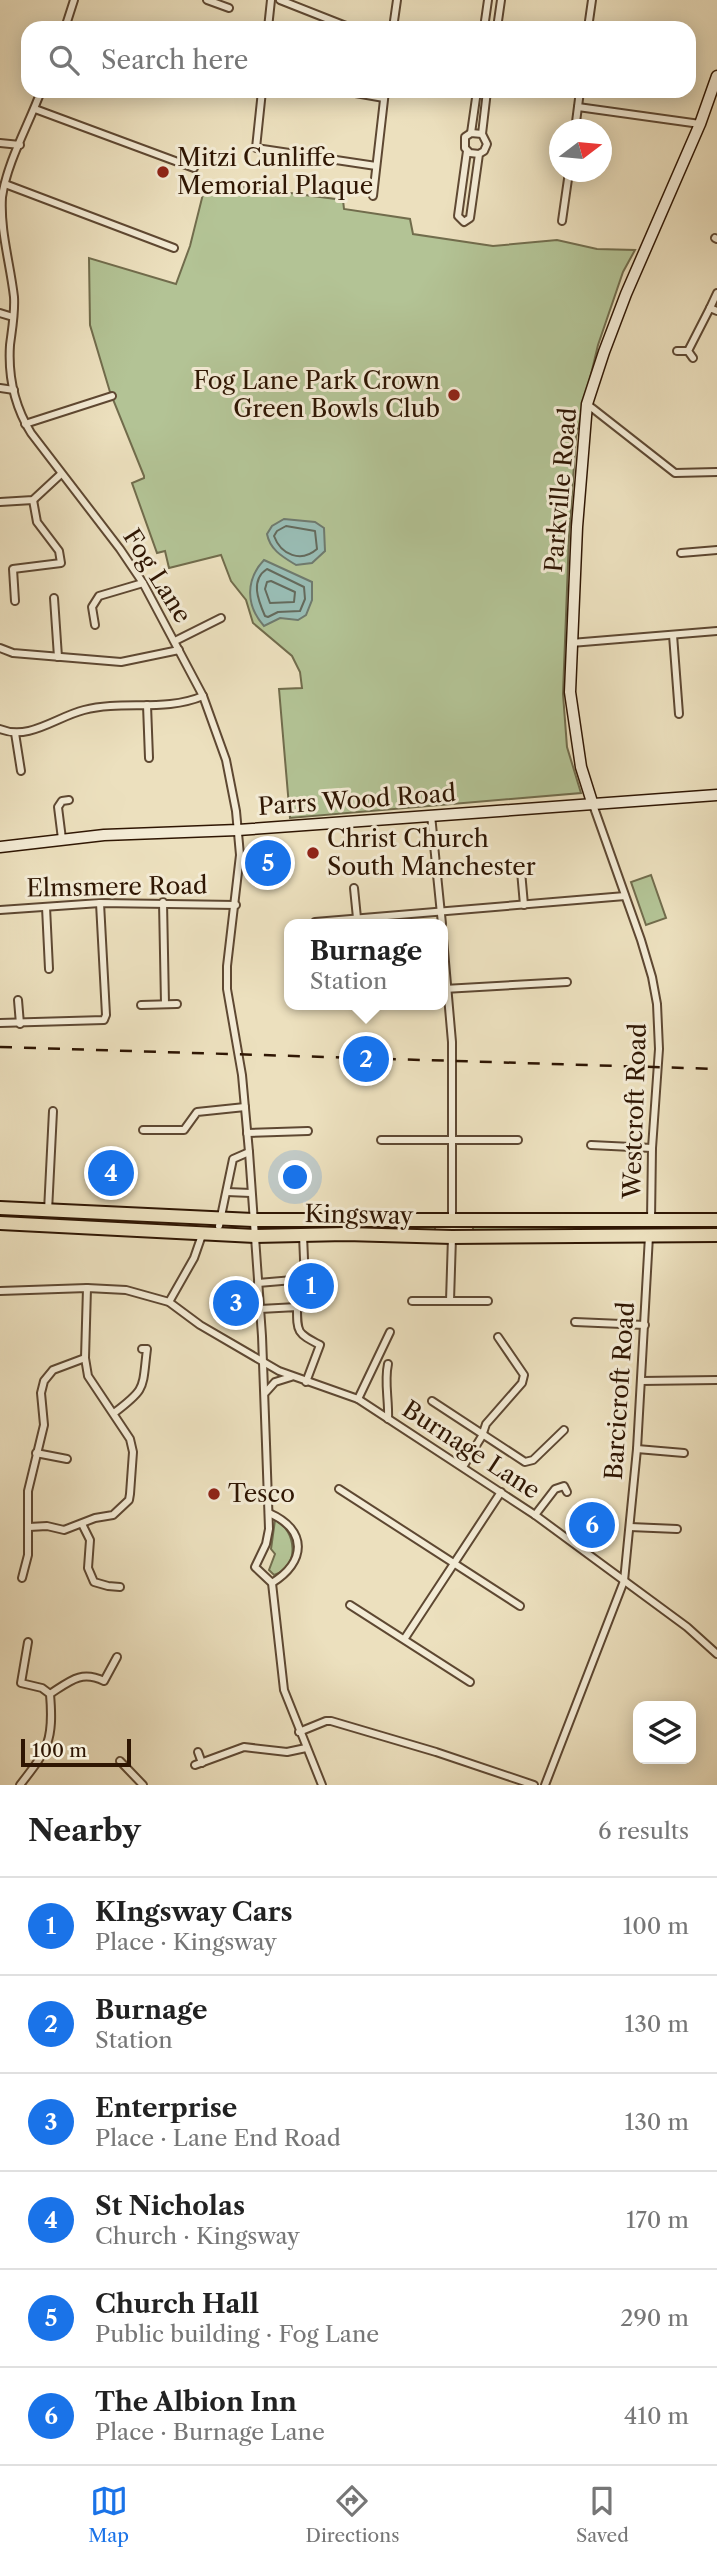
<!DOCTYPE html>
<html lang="en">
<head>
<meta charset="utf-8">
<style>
  :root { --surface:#fff; --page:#f6f6f6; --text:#222; --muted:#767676; --line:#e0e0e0; --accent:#1a73e8 }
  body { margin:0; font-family:"Libre Caslon Text",serif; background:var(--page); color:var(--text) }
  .controls { position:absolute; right:21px; bottom:21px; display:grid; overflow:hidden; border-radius:14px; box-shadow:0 4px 18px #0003 }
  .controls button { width:63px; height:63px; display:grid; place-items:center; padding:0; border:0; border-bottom:2px solid var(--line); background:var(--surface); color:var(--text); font:35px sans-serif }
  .compass { position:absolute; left:549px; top:119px; width:63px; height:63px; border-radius:50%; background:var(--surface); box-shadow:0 4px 18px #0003; rotate:74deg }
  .scale { position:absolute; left:21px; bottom:18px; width:110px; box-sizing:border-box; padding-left:7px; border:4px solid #2f1603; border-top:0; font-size:19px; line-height:24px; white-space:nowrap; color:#2f1603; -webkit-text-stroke:5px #f3ebd5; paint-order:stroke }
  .you { position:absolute; left:296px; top:1178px; width:24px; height:24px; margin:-18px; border:5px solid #fff; border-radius:50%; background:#1a73e8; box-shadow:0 0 0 10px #1a73e833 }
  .badge { display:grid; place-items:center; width:46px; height:46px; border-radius:50%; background:var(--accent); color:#fff; font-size:23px; font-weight:700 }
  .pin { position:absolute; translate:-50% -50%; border:4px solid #fff; box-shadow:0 2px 7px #0006 }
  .popup { position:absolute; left:284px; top:919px; width:164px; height:91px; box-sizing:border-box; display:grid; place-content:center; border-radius:14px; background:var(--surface); filter:drop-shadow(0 2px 5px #0005); font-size:23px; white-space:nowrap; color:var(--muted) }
  .popup b { font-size:26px; color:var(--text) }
  .popup::after { content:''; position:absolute; left:50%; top:100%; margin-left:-14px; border:14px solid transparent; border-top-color:var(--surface) }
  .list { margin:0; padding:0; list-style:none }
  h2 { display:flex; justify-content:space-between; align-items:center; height:91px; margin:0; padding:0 28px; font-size:30px }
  h2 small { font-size:23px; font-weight:400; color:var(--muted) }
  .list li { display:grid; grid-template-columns:46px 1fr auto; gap:21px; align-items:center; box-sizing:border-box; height:98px; padding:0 28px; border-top:2px solid var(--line) }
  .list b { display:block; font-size:26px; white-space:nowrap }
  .list p { margin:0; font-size:23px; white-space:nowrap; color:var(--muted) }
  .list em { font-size:23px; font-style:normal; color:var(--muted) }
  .icon { flex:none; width:38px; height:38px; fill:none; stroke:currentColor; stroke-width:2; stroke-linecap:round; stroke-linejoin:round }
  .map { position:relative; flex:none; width:717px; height:1785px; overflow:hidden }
  .search { position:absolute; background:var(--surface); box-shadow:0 4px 18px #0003; left:21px; right:21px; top:21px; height:77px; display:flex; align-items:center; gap:18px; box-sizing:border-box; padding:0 24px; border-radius:21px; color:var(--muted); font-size:26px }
  .sheet { height:679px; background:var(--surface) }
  nav { display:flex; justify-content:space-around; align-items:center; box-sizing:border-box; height:98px; border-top:2px solid var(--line); background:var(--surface); font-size:19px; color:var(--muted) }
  nav a { display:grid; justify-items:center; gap:4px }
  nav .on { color:var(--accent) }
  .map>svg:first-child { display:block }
  .green { fill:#b3c395; stroke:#716c4c; stroke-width:2 }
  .water { fill:#99bdb5; stroke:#6f7a6e; stroke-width:2 }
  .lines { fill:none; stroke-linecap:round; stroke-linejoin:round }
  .shore { stroke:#646a5c; stroke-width:2 }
  .street-casing { stroke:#5e4832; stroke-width:10 }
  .secondary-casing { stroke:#2f1603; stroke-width:13 }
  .highway-casing { stroke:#2f1603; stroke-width:16 }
  .street { stroke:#f3ebd5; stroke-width:6 }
  .secondary { stroke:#f3ebd5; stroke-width:10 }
  .highway { stroke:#ece0be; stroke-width:12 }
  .rail { stroke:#2f1603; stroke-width:2.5; stroke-dasharray:12 12; stroke-linecap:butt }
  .poi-dot { fill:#8f2418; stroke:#f3ebd5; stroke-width:2.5 }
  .labels { text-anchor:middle; stroke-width:6; stroke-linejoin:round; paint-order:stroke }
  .poi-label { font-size:24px; fill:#2f1603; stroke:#f3ebd5; text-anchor:start }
  .street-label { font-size:24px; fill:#2f1603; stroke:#f3ebd5 }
</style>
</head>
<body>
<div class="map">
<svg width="717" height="1785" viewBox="0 0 717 1785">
  <rect width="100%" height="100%" fill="#ece0be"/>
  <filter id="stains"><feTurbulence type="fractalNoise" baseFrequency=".00286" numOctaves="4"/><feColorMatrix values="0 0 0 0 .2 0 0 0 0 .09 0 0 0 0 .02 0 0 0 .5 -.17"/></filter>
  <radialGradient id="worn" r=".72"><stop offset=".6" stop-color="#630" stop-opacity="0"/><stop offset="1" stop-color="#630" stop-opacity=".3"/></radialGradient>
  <!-- green -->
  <g class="green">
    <path d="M206 182 343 200 344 209 410 219 413 234 493 246 557 240 597 249 635 250 623 272 598 345 576 437 569 537 563 694 567 747 581 793 290 818 279 689 302 688 300 672 292 656 253 623 246 600 231 581 221 555 169 568 165 551 157 553 132 483 144 478V476L110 392 90 325 89 258 176 284 190 246Z"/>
    <path d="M651 875 666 918 646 925 631 882Z"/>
    <path d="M61 1217 127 1221 147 1225 61 1222Z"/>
    <path d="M327 1224 435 1226V1230H358L327 1227Z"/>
    <path d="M623 1224V1230H473V1225Z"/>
    <path d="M275 1520C297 1530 300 1568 274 1575L269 1570 275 1554 271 1549Z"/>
  </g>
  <!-- water -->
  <g class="water">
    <path d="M284 519 315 522 324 528 325 551 312 563 296 565C283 557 270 550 267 534L272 526Z"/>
    <path d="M264 560 312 582V600L306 615 298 620 280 618 264 626C245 605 246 579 264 560Z"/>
  </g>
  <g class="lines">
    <!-- shore -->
    <g class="shore">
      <path d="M286 526 315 531 317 549C301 563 281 555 274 536L277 531Z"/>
      <path d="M267 569 304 587 305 599 300 611 278 612 268 617 265 616C258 600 250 580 267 569Z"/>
      <path d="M271 581 295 592 294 602 270 603 265 589 267 582Z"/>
    </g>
    <!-- street casing -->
    <g class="street-casing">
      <g id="street">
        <path d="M207 0 229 8"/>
        <path d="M280 0 351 28"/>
        <path d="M65 28 74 0"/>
        <path d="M268 28 271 0"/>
        <path d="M393 28 397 0"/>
        <path d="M484 28 488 0"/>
        <path d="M497 28 501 0"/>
        <path d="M588 28 592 0"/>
        <path d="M41 91C29 124 7 162 2 197 0 232 10 262 14 297 15 313 12 329 10 345 8 376 15 407 31 433L120 549 143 583 203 696 226 760 236 811 240 855 227 966V989L242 1075 249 1152 262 1336 266 1444 269 1529 266 1544 255 1567 272 1583 284 1690 322 1785"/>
        <path d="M262 91 256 148 376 166"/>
        <path d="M344 91 384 98"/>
        <path d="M578 107 700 124"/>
        <path d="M35 109 194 168"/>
        <path d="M575 130 580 91"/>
        <path d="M471 133 477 91"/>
        <path d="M482 134 487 91"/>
        <path d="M0 143 20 145"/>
        <path d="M467 151 458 216 464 222 470 218 479 154 484 151 487 144 482 134 471 133 465 137V148L470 153 479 154"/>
        <path d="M5 184 174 248"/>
        <path d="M373 196 385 91"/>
        <path d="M562 221 569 172"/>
        <path d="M715 238 717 239"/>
        <path d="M710 308 717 293"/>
        <path d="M0 313 13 317"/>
        <path d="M677 351H688"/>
        <path d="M693 358 688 351 710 308 717 311"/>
        <path d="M0 388 14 390"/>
        <path d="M587 404 675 473 717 472"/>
        <path d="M25 424 112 396"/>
        <path d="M0 502 33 500 61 474"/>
        <path d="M681 553 717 550"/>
        <path d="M54 598 58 657"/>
        <path d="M15 601 13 569 61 563 59 551 37 522 33 500"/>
        <path d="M95 625 92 607 99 596 143 583"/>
        <path d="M673 635 679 714"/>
        <path d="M175 641 221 618"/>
        <path d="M571 643 717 631"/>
        <path d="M0 648 13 653 121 662 179 650"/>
        <path d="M147 705 149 758"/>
        <path d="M0 729C29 741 56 717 84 710 123 700 165 712 203 696"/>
        <path d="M15 733 21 771"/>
        <path d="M592 802 641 940 652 977 657 1004 659 1049 652 1148 651 1220"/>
        <path d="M431 815 442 924"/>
        <path d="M62 839 58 807 62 801 69 800"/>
        <path d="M521 871 524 905"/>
        <path d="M354 888 357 918"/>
        <path d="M163 902 165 1004"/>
        <path d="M46 907 49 969"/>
        <path d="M0 910 100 903 236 905"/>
        <path d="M315 922 625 896"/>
        <path d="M443 939 452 1042V1220"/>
        <path d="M444 989 567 982"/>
        <path d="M18 1000 20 1024"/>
        <path d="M141 1005 177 1004"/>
        <path d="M0 1023 104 1020 106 1015 100 903"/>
        <path d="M143 1130H184L197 1112 245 1107"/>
        <path d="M247 1133 308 1131"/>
        <path d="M381 1140H518"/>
        <path d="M591 1145 652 1148"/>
        <path d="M227 1192 251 1193"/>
        <path d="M48 1211 53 1111"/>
        <path d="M219 1226 233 1159 249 1152"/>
        <path d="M258 1283 305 1279"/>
        <path d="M0 1291 87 1288 126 1290 169 1302 200 1325 279 1371 358 1399 535 1515 687 1627 717 1654"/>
        <path d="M412 1301H488"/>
        <path d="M450 1301 452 1237"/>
        <path d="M169 1302 194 1258 202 1235"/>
        <path d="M297 1307H306L303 1235"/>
        <path d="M260 1309 297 1307C297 1333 297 1333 320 1345L306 1382"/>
        <path d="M575 1322 645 1325"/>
        <path d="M641 1381 717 1380"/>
        <path d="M266 1392 275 1382 291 1377"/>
        <path d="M358 1399 390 1332"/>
        <path d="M432 1401 525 1462 533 1460 564 1430"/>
        <path d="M114 1413C147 1388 142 1389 147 1349H142"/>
        <path d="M388 1419C389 1400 384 1382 388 1364"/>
        <path d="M637 1449 684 1453"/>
        <path d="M36 1453 67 1459"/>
        <path d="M463 1467 482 1436 486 1424 522 1383 524 1375 498 1337"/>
        <path d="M339 1489 520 1606"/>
        <path d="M269 1513C308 1530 306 1562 272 1583"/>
        <path d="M535 1515 555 1489 564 1486 567 1492"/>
        <path d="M82 1524 90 1540 88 1568 94 1582 108 1586 120 1587"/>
        <path d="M29 1527 47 1526 64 1530 95 1518 113 1515 129 1500 130 1494 133 1452 130 1439 88 1376 85 1358 87 1288"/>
        <path d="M630 1527 677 1529"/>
        <path d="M22 1578 28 1555V1491L44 1425 41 1393 44 1381 53 1370 85 1358"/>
        <path d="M350 1605 470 1682"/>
        <path d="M405 1638 501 1492"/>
        <path d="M50 1694C70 1681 81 1670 104 1681L117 1657"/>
        <path d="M299 1732 326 1721H331L436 1752 534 1785"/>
        <path d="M198 1752 202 1763"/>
        <path d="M120 1761 143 1785"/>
        <path d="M195 1765 244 1747 287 1752 306 1748"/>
        <path d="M20 1785C48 1749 54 1741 50 1694L42 1688 21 1683 28 1642"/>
        <path d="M545 1785 624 1581 637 1449 649 1236"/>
      </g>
    </g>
    <!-- secondary casing -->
    <g class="secondary-casing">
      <g id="secondary">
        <path d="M592 802 581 767 570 692 577 527 587 404 604 352 626 294 700 124 717 76"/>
        <path d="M0 847 104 835 238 830 717 795"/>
      </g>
    </g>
    <!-- highway casing -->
    <g class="highway-casing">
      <g id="highway">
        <path d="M0 1208 253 1220H717"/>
        <path d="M0 1223 255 1236 346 1234 452 1237 717 1235"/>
      </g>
    </g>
    <!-- street -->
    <use href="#street" class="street"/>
    <!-- secondary -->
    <use href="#secondary" class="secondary"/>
    <!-- highway -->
    <use href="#highway" class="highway"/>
    <!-- rail -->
    <path class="rail" d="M0 1047 717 1069"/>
  </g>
  <!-- markers -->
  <g class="poi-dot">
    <circle cx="163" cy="172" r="7"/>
    <circle cx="454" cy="395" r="7"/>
    <circle cx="313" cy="853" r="7"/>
    <circle cx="214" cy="1494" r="7"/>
  </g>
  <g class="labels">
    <!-- poi labels -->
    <g class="poi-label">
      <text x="177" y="166">Mitzi Cunliffe<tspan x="177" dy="28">Memorial Plaque</tspan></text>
      <text x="440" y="389" text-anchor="end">Fog Lane Park Crown<tspan x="440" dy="28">Green Bowls Club</tspan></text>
      <text x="327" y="847">Christ Church<tspan x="327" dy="28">South Manchester</tspan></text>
      <text x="228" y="1502">Tesco</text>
    </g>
    <!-- street labels -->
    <g class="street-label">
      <text transform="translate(561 490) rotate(-85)" y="8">Parkville Road</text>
      <text transform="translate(157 576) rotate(58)" y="8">Fog Lane</text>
      <text transform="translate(357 800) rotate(-4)" y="8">Parrs Wood Road</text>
      <text transform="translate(117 887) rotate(-1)" y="8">Elmsmere Road</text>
      <text transform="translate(635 1111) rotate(-88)" y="8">Westcroft Road</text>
      <text transform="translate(359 1215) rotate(1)" y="8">Kingsway</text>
      <text transform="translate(620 1391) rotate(-86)" y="8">Barcicroft Road</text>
      <text transform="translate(471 1450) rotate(33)" y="8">Burnage Lane</text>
    </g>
  </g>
  <rect width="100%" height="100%" filter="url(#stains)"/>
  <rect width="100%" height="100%" fill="url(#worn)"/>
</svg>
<div class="controls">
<button><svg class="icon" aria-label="layers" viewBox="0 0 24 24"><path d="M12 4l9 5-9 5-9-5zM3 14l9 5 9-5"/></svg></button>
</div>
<svg class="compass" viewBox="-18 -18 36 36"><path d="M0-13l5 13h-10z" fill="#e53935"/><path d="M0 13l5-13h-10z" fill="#767676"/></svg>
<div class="scale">100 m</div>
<div class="you"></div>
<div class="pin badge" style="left:311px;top:1286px">1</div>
<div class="pin badge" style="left:366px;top:1059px">2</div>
<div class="popup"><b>Burnage</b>Station</div>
<div class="pin badge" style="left:236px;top:1303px">3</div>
<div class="pin badge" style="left:111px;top:1173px">4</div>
<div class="pin badge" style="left:268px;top:863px">5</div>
<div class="pin badge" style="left:592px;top:1525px">6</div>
<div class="search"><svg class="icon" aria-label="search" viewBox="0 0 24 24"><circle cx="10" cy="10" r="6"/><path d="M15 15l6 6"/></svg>Search here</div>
</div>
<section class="sheet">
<h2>Nearby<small>6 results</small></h2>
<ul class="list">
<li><span class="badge">1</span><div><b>KIngsway Cars</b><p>Place · Kingsway</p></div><em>100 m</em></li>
<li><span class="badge">2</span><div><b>Burnage</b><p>Station</p></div><em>130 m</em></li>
<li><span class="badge">3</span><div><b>Enterprise</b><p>Place · Lane End Road</p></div><em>130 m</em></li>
<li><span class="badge">4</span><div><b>St Nicholas</b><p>Church · Kingsway</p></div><em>170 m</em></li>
<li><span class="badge">5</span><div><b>Church Hall</b><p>Public building · Fog Lane</p></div><em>290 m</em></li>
<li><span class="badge">6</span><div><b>The Albion Inn</b><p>Place · Burnage Lane</p></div><em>410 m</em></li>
</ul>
</section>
<nav>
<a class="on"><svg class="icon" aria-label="map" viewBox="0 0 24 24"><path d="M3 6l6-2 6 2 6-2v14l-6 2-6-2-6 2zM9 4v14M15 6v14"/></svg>Map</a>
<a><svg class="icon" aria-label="directions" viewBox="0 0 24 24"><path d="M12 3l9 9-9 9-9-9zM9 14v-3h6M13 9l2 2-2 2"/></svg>Directions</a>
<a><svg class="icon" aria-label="saved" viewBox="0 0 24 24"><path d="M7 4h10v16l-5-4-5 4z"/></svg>Saved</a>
</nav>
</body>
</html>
